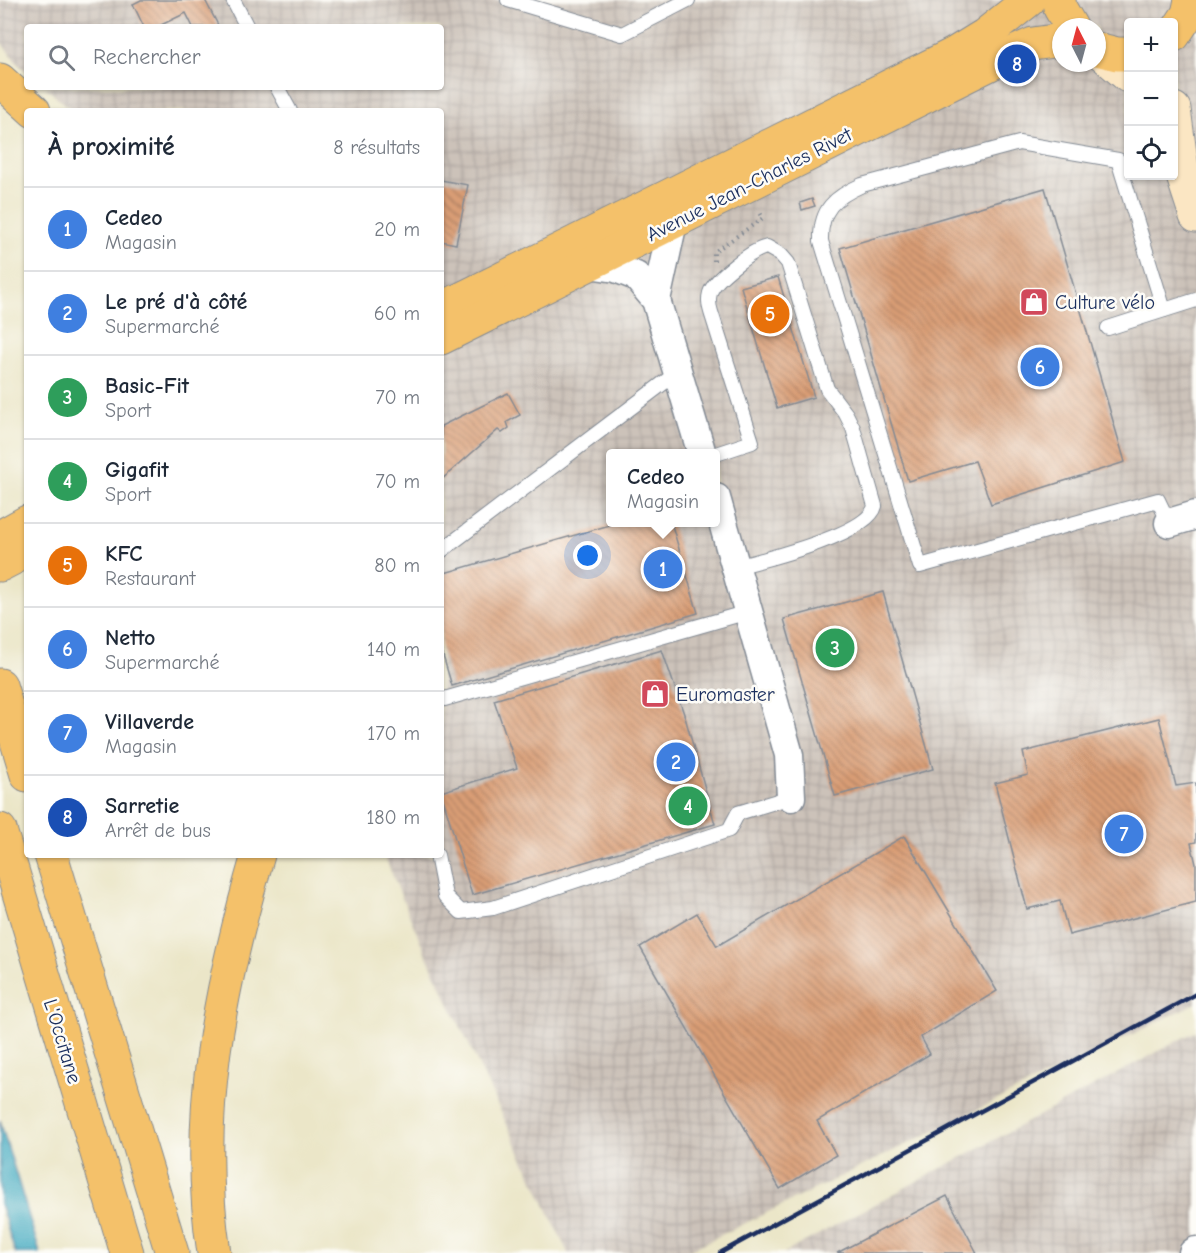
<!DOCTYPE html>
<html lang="fr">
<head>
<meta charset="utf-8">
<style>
  :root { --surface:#fff; --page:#f2f2f3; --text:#1f2937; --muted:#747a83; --line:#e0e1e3; --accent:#d1495b }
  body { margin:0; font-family:"Comic Neue",sans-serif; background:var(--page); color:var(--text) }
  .controls { position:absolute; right:18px; top:18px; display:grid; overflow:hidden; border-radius:6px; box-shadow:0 2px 4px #0004 }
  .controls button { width:54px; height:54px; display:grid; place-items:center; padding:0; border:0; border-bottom:2px solid var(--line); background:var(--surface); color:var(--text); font:30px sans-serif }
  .compass { position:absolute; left:1052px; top:18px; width:54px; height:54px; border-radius:50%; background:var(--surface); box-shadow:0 2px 4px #0004; rotate:354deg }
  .you { position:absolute; left:588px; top:556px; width:21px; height:21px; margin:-15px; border:4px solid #fff; border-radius:50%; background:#1a73e8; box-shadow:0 0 0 9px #1a73e833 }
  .badge { display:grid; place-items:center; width:39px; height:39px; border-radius:50%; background:var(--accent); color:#fff; font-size:20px; font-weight:700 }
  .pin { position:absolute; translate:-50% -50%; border:3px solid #fff; box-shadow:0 2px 6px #0006 }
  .popup { position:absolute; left:606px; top:449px; width:114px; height:78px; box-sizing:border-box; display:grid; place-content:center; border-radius:6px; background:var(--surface); filter:drop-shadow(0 2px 4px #0005); font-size:20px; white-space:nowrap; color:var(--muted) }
  .popup b { font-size:22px; color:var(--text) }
  .popup::after { content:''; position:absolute; left:50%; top:100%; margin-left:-12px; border:12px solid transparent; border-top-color:var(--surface) }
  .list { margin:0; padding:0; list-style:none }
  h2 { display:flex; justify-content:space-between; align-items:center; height:78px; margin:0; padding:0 24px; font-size:26px }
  h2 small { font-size:20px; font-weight:400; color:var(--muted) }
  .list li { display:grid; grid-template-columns:39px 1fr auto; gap:18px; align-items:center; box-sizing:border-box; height:84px; padding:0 24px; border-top:2px solid var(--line) }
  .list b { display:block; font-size:22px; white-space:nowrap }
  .list p { margin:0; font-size:20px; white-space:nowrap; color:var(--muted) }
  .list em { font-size:20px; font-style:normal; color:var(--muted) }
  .icon { flex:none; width:33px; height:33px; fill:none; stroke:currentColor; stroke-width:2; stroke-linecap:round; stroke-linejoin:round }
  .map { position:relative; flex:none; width:1196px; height:1253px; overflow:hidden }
  .search { position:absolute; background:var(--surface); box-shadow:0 2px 4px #0004; left:24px; top:24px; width:420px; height:66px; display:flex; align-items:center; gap:15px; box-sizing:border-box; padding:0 21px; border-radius:6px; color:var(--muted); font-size:22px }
  .panel { position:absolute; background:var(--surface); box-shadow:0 2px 4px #0004; left:24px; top:108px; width:420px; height:750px; border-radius:6px }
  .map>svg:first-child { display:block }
  .industrial { fill:url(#industrial-grid); fill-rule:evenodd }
  .water { fill:#40a9c0; stroke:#2e6c8f; stroke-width:1.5 }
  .building { fill:url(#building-back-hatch) }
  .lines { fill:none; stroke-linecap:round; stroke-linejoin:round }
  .lane-casing { stroke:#838a93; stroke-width:16 }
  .street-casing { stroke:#838a93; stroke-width:31 }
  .secondary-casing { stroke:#838a93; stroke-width:35 }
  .primary-casing { stroke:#838a93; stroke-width:35 }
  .highway-casing { stroke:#838a93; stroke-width:35 }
  .path { stroke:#838a93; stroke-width:4; stroke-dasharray:1.5 4.5; stroke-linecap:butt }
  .lane { stroke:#fff; stroke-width:14 }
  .street { stroke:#fff; stroke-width:28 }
  .secondary { stroke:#fbe6c3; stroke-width:33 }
  .primary { stroke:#f4c16a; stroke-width:33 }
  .highway { stroke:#f4c16a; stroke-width:33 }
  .rail { stroke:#1b2f5e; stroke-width:4.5 }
  .labels { text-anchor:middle; stroke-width:5; stroke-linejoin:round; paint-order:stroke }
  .street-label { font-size:20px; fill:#1b2f5e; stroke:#fdfcf7 }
  .poi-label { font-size:20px; fill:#1b2f5e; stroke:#fdfcf7; text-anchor:start }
</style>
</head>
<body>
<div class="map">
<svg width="1196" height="1253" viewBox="0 0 1196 1253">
  <defs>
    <pattern id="industrial-grid" width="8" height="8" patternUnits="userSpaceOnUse" patternTransform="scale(1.5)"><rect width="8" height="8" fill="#ccc2b9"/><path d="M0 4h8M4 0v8" fill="none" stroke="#afa7a1"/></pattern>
    <pattern id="building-back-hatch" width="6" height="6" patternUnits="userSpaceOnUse" patternTransform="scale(1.5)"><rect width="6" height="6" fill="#d99d75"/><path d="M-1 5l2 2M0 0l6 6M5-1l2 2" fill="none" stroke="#af8063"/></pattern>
  </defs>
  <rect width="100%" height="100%" fill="#fdfcf7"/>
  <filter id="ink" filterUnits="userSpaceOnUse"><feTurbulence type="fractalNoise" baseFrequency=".0167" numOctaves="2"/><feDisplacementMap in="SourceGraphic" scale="12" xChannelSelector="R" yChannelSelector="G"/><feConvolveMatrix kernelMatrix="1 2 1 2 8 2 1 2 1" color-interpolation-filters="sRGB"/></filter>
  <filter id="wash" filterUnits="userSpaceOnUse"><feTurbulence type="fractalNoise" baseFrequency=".008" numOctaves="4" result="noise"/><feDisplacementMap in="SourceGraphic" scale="24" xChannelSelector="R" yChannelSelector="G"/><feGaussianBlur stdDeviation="1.35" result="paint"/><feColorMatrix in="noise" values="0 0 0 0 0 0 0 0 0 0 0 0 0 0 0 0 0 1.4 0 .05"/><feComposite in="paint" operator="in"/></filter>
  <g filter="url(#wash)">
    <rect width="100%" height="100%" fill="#ebe6c8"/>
    <!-- industrial -->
    <g class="industrial">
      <path d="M0 0H1196V1003L684 1253H568L424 950 384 855H441V111H73L45 87H441V27H27V72L18 64 0 41ZM1128 22H1174V176H1128ZM1061 27H1097V63H1061ZM610 454H716V522H610Z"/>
      <path d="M1196 1031V1253H784Z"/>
    </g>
    <!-- water -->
    <path class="water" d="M0 1121 40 1253H15L0 1203Z"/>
    <g id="blocks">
      <!-- building -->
      <g class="building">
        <path d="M141 0H205L219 27H193L186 13 157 27H144L133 4Z"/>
        <path d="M441 180 468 185 456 244 441 241Z"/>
        <path d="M1045 188 1125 462 991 504 975 461 908 481 840 248Z"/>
        <path d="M812 199 815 206 802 210 800 203Z"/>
        <path d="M778 277 814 397 777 408 741 287Z"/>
        <path d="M508 393 520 415 507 422 509 428 502 433 498 430 441 480V426Z"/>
        <path d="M620 522H671L698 613 452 686 441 649V574Z"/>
        <path d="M883 592 933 769 835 796 784 619Z"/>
        <path d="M662 650 685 717 715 824 472 895 441 792 517 768 494 700Z"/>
        <path d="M1159 718 1176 786 1196 783V842L1191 843 1196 864V902L1069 935 1060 901 1027 909 995 783 1028 775 1023 752Z"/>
        <path d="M904 836 997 991 921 1037 930 1054 817 1121 836 1155 780 1189 640 947 697 913 717 946Z"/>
        <path d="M947 1196 977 1253H837Z"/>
      </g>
    </g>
  </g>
  <g filter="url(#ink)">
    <use href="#blocks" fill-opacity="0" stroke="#838a93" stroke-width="1.5"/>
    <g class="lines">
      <!-- lane casing -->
      <g class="lane-casing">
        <g id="lane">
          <path d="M233 0 247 27"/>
          <path d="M508 0 622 34 688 0"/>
          <path d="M277 87 290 111"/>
          <path d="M1164 310 1118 160 1019 143 862 185C835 197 820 209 821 241L920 566 1158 500 1169 523"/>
          <path d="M1108 328 1196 300"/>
          <path d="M716 454 752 442 711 312C709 306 708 300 710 293 714 279 752 250 767 247L781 255 788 263 827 389 846 414 853 428 875 506C869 534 763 560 736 567"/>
          <path d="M441 551 678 372"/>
          <path d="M441 700 748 612"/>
          <path d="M437 855 445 896 461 912 493 908 729 830 738 813 791 797"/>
        </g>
      </g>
      <!-- street casing -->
      <g class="street-casing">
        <g id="street">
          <path d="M588 264 616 268 636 276 656 300 702 454"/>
          <path d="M656 300 673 222"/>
          <path d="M716 498 789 755 791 797"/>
          <path d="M1169 523 1196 515"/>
          <path d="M1193 1253 1196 1251"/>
        </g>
      </g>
      <!-- secondary casing -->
      <g class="secondary-casing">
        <g id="secondary">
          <path d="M1097 49 1128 76"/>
          <path d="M1174 109 1183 176"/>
          <path d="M1174 156 1183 176 1196 216"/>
        </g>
      </g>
      <!-- primary casing -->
      <g class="primary-casing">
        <g id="primary">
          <path d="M1059 0 1060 8 1071 27"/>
          <path d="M1174 35 1188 14 1191 0"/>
          <path d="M1097 49 1117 54H1128"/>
          <path d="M441 309 954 54 985 35 1029 0"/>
          <path d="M441 338 990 64 1033 44 1061 40"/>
          <path d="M0 537 27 522"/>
          <path d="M0 565 27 551"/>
        </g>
      </g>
      <!-- highway casing -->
      <g class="highway-casing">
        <g id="highway">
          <path d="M0 80 34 111"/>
          <path d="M0 685 27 775"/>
          <path d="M0 830 127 1253"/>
          <path d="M51 855 172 1253"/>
          <path d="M214 1253C193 1115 220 987 258 855"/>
        </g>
      </g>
      <!-- path -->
      <path class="path" d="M714 261V252L763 218 759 211"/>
      <!-- lane -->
      <use href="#lane" class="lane"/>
      <!-- street -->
      <use href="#street" class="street"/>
      <!-- secondary -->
      <use href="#secondary" class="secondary"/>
      <!-- primary -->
      <use href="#primary" class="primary"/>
      <!-- highway -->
      <use href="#highway" class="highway"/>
      <!-- rail -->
      <path class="rail" d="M720 1253 1196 994"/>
    </g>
  </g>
  <!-- icons -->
  <defs>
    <g id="shop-square" transform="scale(1.5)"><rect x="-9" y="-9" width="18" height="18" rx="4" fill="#d1495b" stroke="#fdfcf7"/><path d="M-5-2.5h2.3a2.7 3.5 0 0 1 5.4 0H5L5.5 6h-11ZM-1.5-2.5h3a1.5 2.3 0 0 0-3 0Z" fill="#fff"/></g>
  </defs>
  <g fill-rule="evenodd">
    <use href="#shop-square" x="1034" y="302"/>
    <use href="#shop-square" x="655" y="694"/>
  </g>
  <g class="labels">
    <!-- street labels -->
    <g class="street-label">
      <text transform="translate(749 184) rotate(-27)" y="7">Avenue Jean-Charles Rivet</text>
      <text transform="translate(63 1041) rotate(73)" y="7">L'Occitane</text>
    </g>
    <!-- poi labels -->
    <g class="poi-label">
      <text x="1055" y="309">Culture vélo</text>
      <text x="676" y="701">Euromaster</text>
    </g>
  </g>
</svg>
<div class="controls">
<button>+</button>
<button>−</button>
<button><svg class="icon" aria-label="locate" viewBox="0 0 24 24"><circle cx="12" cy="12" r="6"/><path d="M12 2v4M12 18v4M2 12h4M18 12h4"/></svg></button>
</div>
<svg class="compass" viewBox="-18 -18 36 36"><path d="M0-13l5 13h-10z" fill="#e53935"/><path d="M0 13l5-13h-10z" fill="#747a83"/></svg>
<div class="you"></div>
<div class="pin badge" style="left:663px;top:569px;background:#3f7fe0">1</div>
<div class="popup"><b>Cedeo</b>Magasin</div>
<div class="pin badge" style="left:676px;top:762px;background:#3f7fe0">2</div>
<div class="pin badge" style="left:835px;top:648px;background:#2e9e5b">3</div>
<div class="pin badge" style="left:688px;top:806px;background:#2e9e5b">4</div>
<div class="pin badge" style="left:770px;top:314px;background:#e8710a">5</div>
<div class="pin badge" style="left:1040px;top:367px;background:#3f7fe0">6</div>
<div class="pin badge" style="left:1124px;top:834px;background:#3f7fe0">7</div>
<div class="pin badge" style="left:1017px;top:64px;background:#1a4fb4">8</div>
<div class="search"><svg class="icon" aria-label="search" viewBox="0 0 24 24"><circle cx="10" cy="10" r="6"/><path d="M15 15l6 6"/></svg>Rechercher</div>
<section class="panel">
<h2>À proximité<small>8 résultats</small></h2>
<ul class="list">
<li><span class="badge" style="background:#3f7fe0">1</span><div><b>Cedeo</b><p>Magasin</p></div><em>20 m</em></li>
<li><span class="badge" style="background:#3f7fe0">2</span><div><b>Le pré d'à côté</b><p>Supermarché</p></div><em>60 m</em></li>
<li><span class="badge" style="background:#2e9e5b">3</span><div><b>Basic-Fit</b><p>Sport</p></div><em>70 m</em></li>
<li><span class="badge" style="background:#2e9e5b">4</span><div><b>Gigafit</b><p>Sport</p></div><em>70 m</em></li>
<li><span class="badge" style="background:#e8710a">5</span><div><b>KFC</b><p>Restaurant</p></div><em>80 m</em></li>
<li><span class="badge" style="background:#3f7fe0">6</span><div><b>Netto</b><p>Supermarché</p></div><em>140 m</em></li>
<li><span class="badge" style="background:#3f7fe0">7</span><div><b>Villaverde</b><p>Magasin</p></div><em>170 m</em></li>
<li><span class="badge" style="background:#1a4fb4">8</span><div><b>Sarretie</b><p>Arrêt de bus</p></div><em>180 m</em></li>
</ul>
</section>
</div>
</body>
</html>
